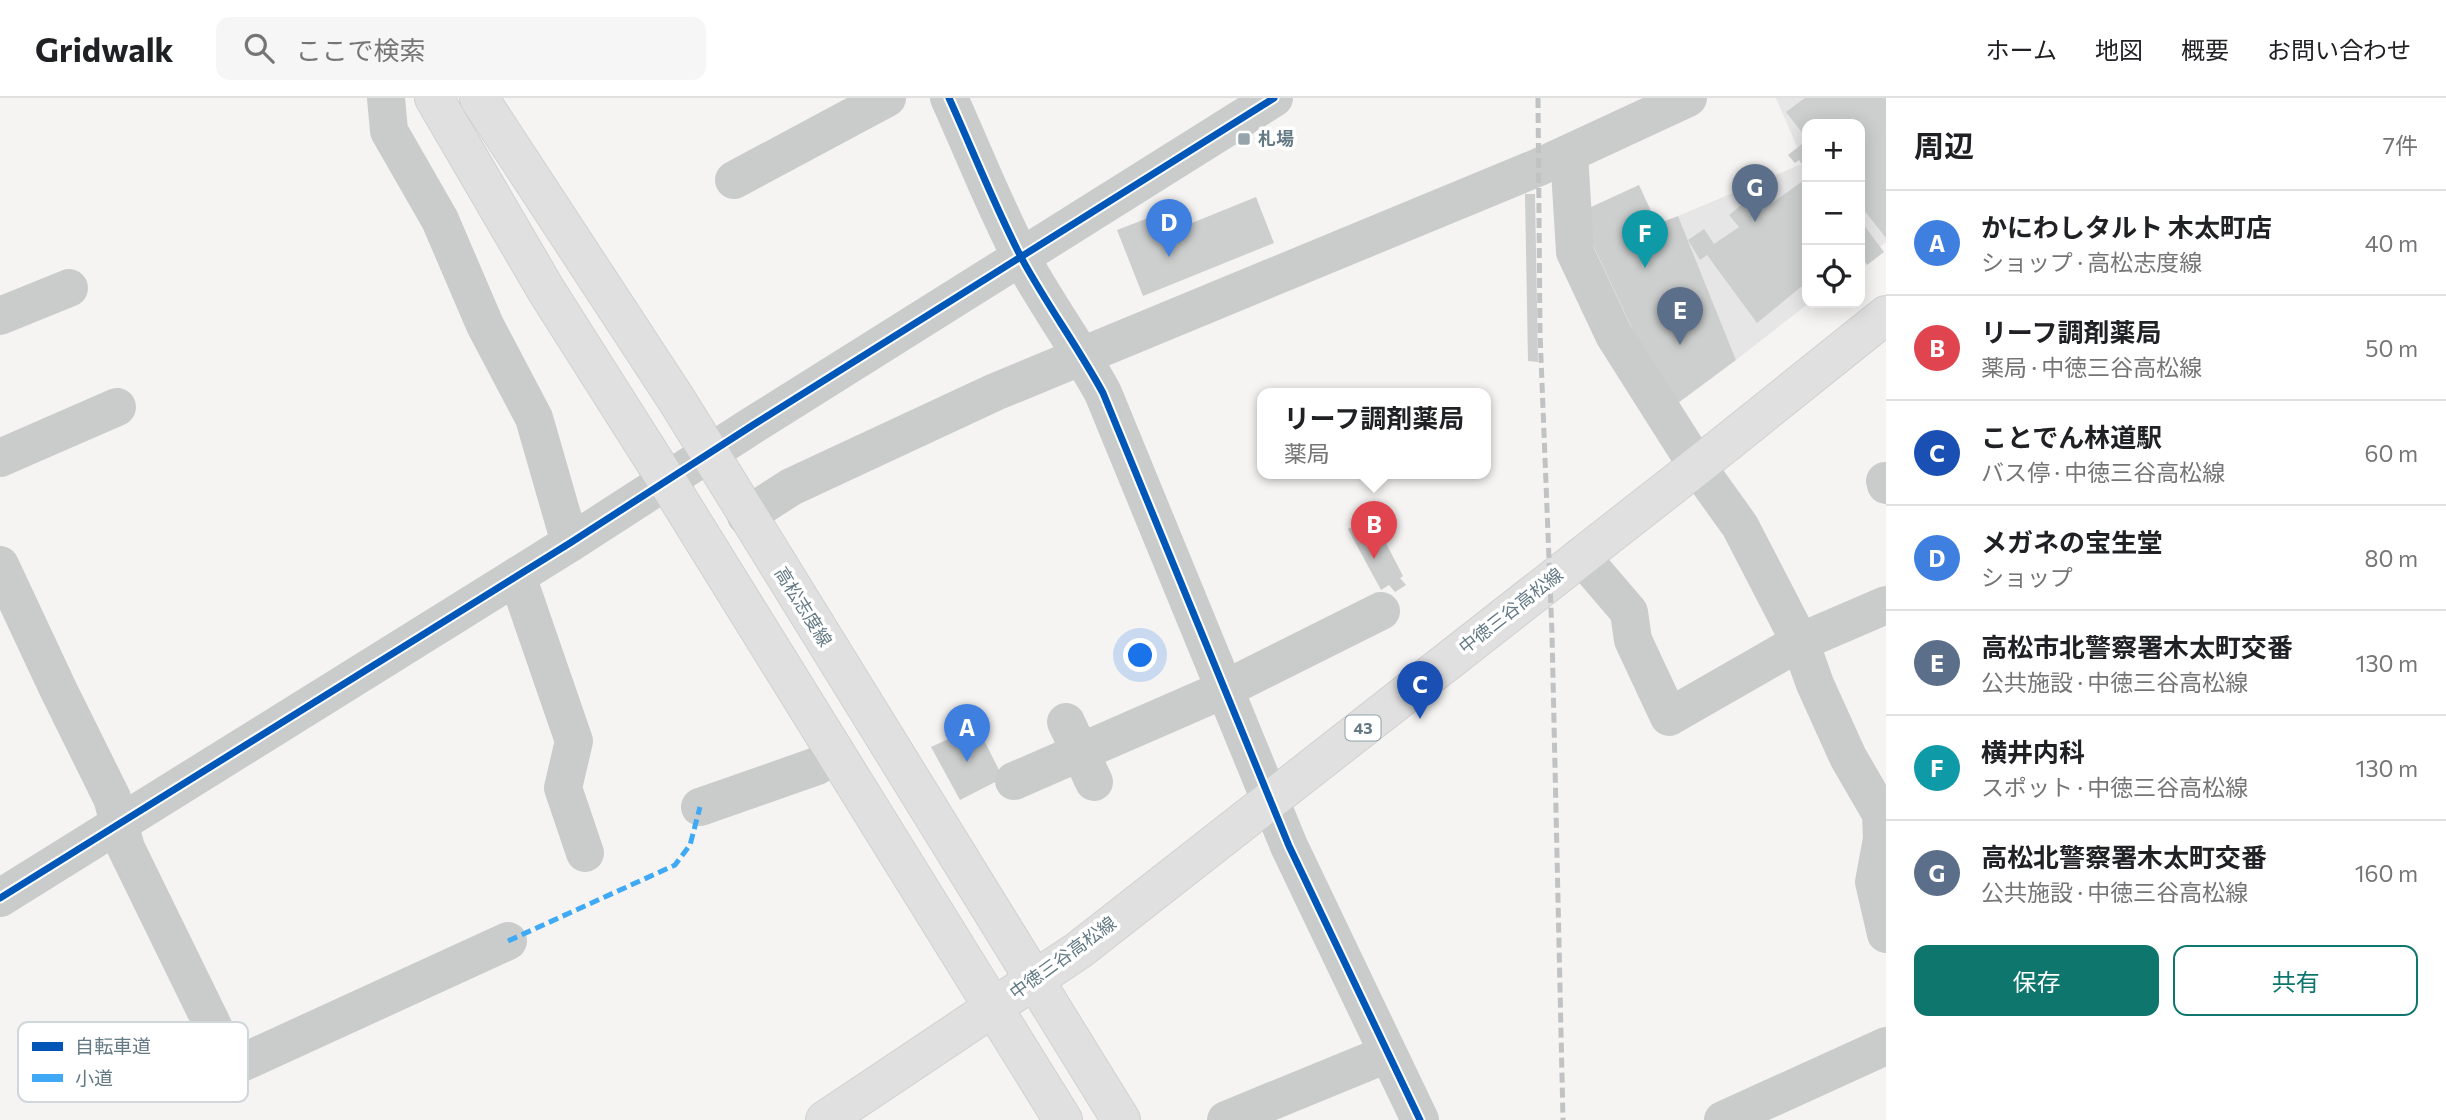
<!DOCTYPE html>
<html lang="ja">
<head>
<meta charset="utf-8">
<style>
  :root { --surface:#fff; --page:#f6f6f6; --text:#202124; --muted:#757577; --line:#e0e0e0; --accent:#0f766e }
  body { margin:0; font-family:Commissioner,"Noto Sans JP",sans-serif; background:var(--page); color:var(--text) }
  .controls { position:absolute; right:21px; top:21px; display:grid; overflow:hidden; border-radius:14px; box-shadow:0 4px 18px #0003 }
  .controls button { width:63px; height:63px; display:grid; place-items:center; padding:0; border:0; border-bottom:2px solid var(--line); background:var(--surface); color:var(--text); font:35px sans-serif }
  .you { position:absolute; left:1141px; top:558px; width:24px; height:24px; margin:-18px; border:5px solid #fff; border-radius:50%; background:#1a73e8; box-shadow:0 0 0 10px #1a73e833 }
  .badge { display:grid; place-items:center; width:46px; height:46px; border-radius:50%; background:var(--accent); color:#fff; font-size:23px; font-weight:700 }
  .pin { position:absolute; translate:-50% -58px; filter:drop-shadow(0 2px 4px #0008) }
  .pin::after { content:''; position:absolute; top:37px; width:24px; height:21px; background:inherit; clip-path:polygon(0 0,100% 0,50% 100%) }
  .popup { position:absolute; left:1257px; top:290px; width:234px; height:91px; box-sizing:border-box; display:grid; place-content:center; border-radius:14px; background:var(--surface); filter:drop-shadow(0 2px 5px #0005); font-size:23px; white-space:nowrap; color:var(--muted) }
  .popup b { font-size:26px; color:var(--text) }
  .popup::after { content:''; position:absolute; left:50%; top:100%; margin-left:-14px; border:14px solid transparent; border-top-color:var(--surface) }
  .list { margin:0; padding:0; list-style:none }
  h2 { display:flex; justify-content:space-between; align-items:center; height:91px; margin:0; padding:0 28px; font-size:30px }
  h2 small { font-size:23px; font-weight:400; color:var(--muted) }
  .list li { display:grid; grid-template-columns:46px 1fr auto; gap:21px; align-items:center; box-sizing:border-box; height:105px; padding:0 28px; border-top:2px solid var(--line) }
  .list b { display:block; font-size:26px; white-space:nowrap }
  .list p { margin:0; font-size:23px; white-space:nowrap; color:var(--muted) }
  .list em { font-size:23px; font-style:normal; color:var(--muted) }
  .actions { display:flex; gap:14px; padding:21px 28px }
  .actions a { flex:1; padding:16px 0; border:2px solid var(--accent); border-radius:14px; text-align:center; font-size:24px; color:var(--accent) }
  .actions .main { background:var(--accent); color:#fff }
  .icon { flex:none; width:38px; height:38px; fill:none; stroke:currentColor; stroke-width:2; stroke-linecap:round; stroke-linejoin:round }
  .map { position:relative; flex:none; width:1886px; height:1022px; overflow:hidden }
  header { display:flex; align-items:center; gap:42px; box-sizing:border-box; height:98px; padding:0 35px; background:var(--surface); border-bottom:2px solid var(--line) }
  header strong { font-size:33px }
  nav { display:flex; gap:38px; margin-inline-start:auto; font-size:24px }
  .search { width:490px; height:63px; background:var(--page); display:flex; align-items:center; gap:18px; box-sizing:border-box; padding:0 24px; border-radius:14px; color:var(--muted); font-size:26px }
  main { display:flex }
  aside { flex:1; background:var(--surface) }
  .map>svg:first-child { display:block }
  .built { fill:#e5e6e5 }
  .building { fill:#cdcece }
  .lines { fill:none; stroke-linecap:round; stroke-linejoin:round }
  .major-casing { stroke:#d1d1d1; stroke-width:40 }
  .minor { stroke:#cacccc; stroke-width:38 }
  .major { stroke:#dfe0df; stroke-width:38 }
  .rail { stroke:#c0c2c3; stroke-width:5; stroke-dasharray:10 5; stroke-linecap:butt }
  .quiet { stroke:#3fa9f5; stroke-width:5; stroke-dasharray:10 5; stroke-linecap:butt }
  .cycleway-casing { stroke:#fff; stroke-width:11 }
  .cycleway { stroke:#0057b8; stroke-width:7 }
  .poi-dot { fill:#96a4ab; stroke:#fff; stroke-width:2.5 }
  .labels { text-anchor:middle; stroke-width:7; stroke-linejoin:round; paint-order:stroke }
  .shield { fill:#fff; stroke:#92a1a9; stroke-width:2 }
  .shield-label { font-size:16px; font-weight:bold; fill:#637984 }
  .poi-label { font-size:18px; font-weight:bold; fill:#637984; stroke:#fff; text-anchor:start }
  .street-label { font-size:18px; fill:#637984; stroke:#fff }
  .key { fill:#fff; stroke:#d0d7da; stroke-width:2 }
  .key-label { font-size:19px; fill:#637984 }
</style>
</head>
<body>
<header>
<strong>Gridwalk</strong>
<div class="search"><svg class="icon" aria-label="search" viewBox="0 0 24 24"><circle cx="10" cy="10" r="6"/><path d="M15 15l6 6"/></svg>ここで検索</div>
<nav><a>ホーム</a><a>地図</a><a>概要</a><a>お問い合わせ</a></nav>
</header>
<main>
<div class="map">
<svg width="1886" height="1022" viewBox="0 0 1886 1022">
  <rect width="100%" height="100%" fill="#f5f4f3"/>
  <!-- built -->
  <path class="built" d="M1776 0H1886V144L1860 165V26H1807V205H1809L1736 262 1678 118 1804 65Z"/>
  <!-- building -->
  <g class="building">
    <path d="M1805 0H1886V140L1860 107V26H1807V41L1786 14Z"/>
    <path d="M1802 46 1807 54V74L1799 62 1795 65 1788 57Z"/>
    <path d="M1807 80V184L1757 225 1707 157 1700 162 1688 142 1704 131 1714 146 1739 129 1729 117 1758 94 1768 108Z"/>
    <path d="M1639 87 1657 126 1678 118 1736 262 1670 311 1578 115Z"/>
    <path d="M1525 96H1535L1538 264 1528 263Z"/>
    <path d="M1256 99 1274 145 1143 198 1117 132 1174 110 1182 129Z"/>
    <path d="M1860 122 1884 154 1867 167 1860 157Z"/>
    <path d="M1372 418 1403 478 1400 480 1406 487 1395 494 1389 487 1381 492 1348 431Z"/>
    <path d="M977 628 1003 680 960 702 931 649Z"/>
  </g>
  <g class="lines">
    <!-- major casing -->
    <g class="major-casing">
      <g id="major">
        <path d="M434 0 546 192 667 383 1063 1022"/>
        <path d="M479 0 678 304 1121 1022"/>
        <path d="M825 1022 1079 852 1724 347 1886 217"/>
      </g>
    </g>
    <!-- minor -->
    <g class="minor">
      <path d="M386 0 389 33 440 122 485 227 534 320 570 445"/>
      <path d="M949 0C973 53 995 109 1022 161 1047 207 1078 249 1103 295L1289 748 1420 1022"/>
      <path d="M1569 56 1575 154 1614 237 1697 368 1740 428 1800 544 1815 586 1848 659 1881 716 1882 741 1874 784 1886 836"/>
      <path d="M734 82 887 0"/>
      <path d="M0 218 69 190"/>
      <path d="M0 360 117 309"/>
      <path d="M1885 383 1886 387"/>
      <path d="M746 418 791 389 995 294 1539 69 1688 0"/>
      <path d="M1581 458 1629 514 1633 542 1669 619 1800 544 1886 507"/>
      <path d="M0 467 59 593 112 700 126 750 233 969 508 843"/>
      <path d="M517 478 574 643 563 690 585 755"/>
      <path d="M1066 624 1094 684"/>
      <path d="M1014 683 1225 591 1381 513"/>
      <path d="M700 709 817 668 836 655"/>
      <path d="M0 800 570 445 753 327 1274 0"/>
      <path d="M1226 1022 1387 956"/>
      <path d="M1723 1022 1886 948"/>
    </g>
    <!-- major -->
    <use href="#major" class="major"/>
    <!-- rail -->
    <path class="rail" d="M1538 0 1540 235 1552 536 1563 1022"/>
    <!-- quiet -->
    <path class="quiet" d="M508 843 675 767 690 747 700 709"/>
    <!-- cycleway casing -->
    <g class="cycleway-casing">
      <g id="cycleway">
        <path d="M949 0C973 53 995 109 1022 161 1047 207 1078 249 1103 295L1289 748 1420 1022"/>
        <path d="M0 800 570 445 753 327 1274 0"/>
      </g>
    </g>
    <!-- cycleway -->
    <use href="#cycleway" class="cycleway"/>
  </g>
  <!-- markers -->
  <rect class="poi-dot" x="1237" y="34" width="14" height="14" rx="3.5"/>
  <g class="labels">
    <!-- shield labels -->
    <rect class="shield" x="1345.5" y="617.5" width="35" height="25" rx="5"/>
    <g class="shield-label">
      <text x="1363" y="636">43</text>
    </g>
    <!-- poi labels -->
    <g class="poi-label">
      <text x="1258" y="47">札場</text>
    </g>
    <!-- street labels -->
    <g class="street-label">
      <text transform="translate(803 509) rotate(58)" y="6">高松志度線</text>
      <text transform="translate(1511 513) rotate(-38)" y="6">中徳三谷高松線</text>
      <text transform="translate(1063 860) rotate(-36)" y="6">中徳三谷高松線</text>
    </g>
  </g>
  <!-- legend -->
  <rect x="18" y="924" width="230" height="80" rx="10" class="key"/>
  <rect x="32" y="944" width="31" height="9" fill="#0057b8"/>
  <rect x="32" y="976" width="31" height="8" fill="#3fa9f5"/>
  <g class="key-label">
    <text x="75" y="955">自転車道</text>
    <text x="75" y="987">小道</text>
  </g>
</svg>
<div class="controls">
<button>+</button>
<button>−</button>
<button><svg class="icon" aria-label="locate" viewBox="0 0 24 24"><circle cx="12" cy="12" r="6"/><path d="M12 2v4M12 18v4M2 12h4M18 12h4"/></svg></button>
</div>
<div class="you"></div>
<div class="pin badge" style="left:967px;top:664px;background:#3f7fe0">A</div>
<div class="pin badge" style="left:1374px;top:461px;background:#e0444e">B</div>
<div class="popup"><b>リーフ調剤薬局</b>薬局</div>
<div class="pin badge" style="left:1420px;top:621px;background:#1a4fb4">C</div>
<div class="pin badge" style="left:1169px;top:159px;background:#3f7fe0">D</div>
<div class="pin badge" style="left:1680px;top:247px;background:#5c6f8a">E</div>
<div class="pin badge" style="left:1645px;top:170px;background:#0f9aa8">F</div>
<div class="pin badge" style="left:1755px;top:124px;background:#5c6f8a">G</div>
</div>
<aside>
<h2>周辺<small>7件</small></h2>
<ul class="list">
<li><span class="badge" style="background:#3f7fe0">A</span><div><b>かにわしタルト 木太町店</b><p>ショップ · 高松志度線</p></div><em>40 m</em></li>
<li><span class="badge" style="background:#e0444e">B</span><div><b>リーフ調剤薬局</b><p>薬局 · 中徳三谷高松線</p></div><em>50 m</em></li>
<li><span class="badge" style="background:#1a4fb4">C</span><div><b>ことでん林道駅</b><p>バス停 · 中徳三谷高松線</p></div><em>60 m</em></li>
<li><span class="badge" style="background:#3f7fe0">D</span><div><b>メガネの宝生堂</b><p>ショップ</p></div><em>80 m</em></li>
<li><span class="badge" style="background:#5c6f8a">E</span><div><b>高松市北警察署木太町交番</b><p>公共施設 · 中徳三谷高松線</p></div><em>130 m</em></li>
<li><span class="badge" style="background:#0f9aa8">F</span><div><b>横井内科</b><p>スポット · 中徳三谷高松線</p></div><em>130 m</em></li>
<li><span class="badge" style="background:#5c6f8a">G</span><div><b>高松北警察署木太町交番</b><p>公共施設 · 中徳三谷高松線</p></div><em>160 m</em></li>
</ul>
<div class="actions"><a class="main">保存</a><a>共有</a></div>
</aside>
</main>
</body>
</html>
